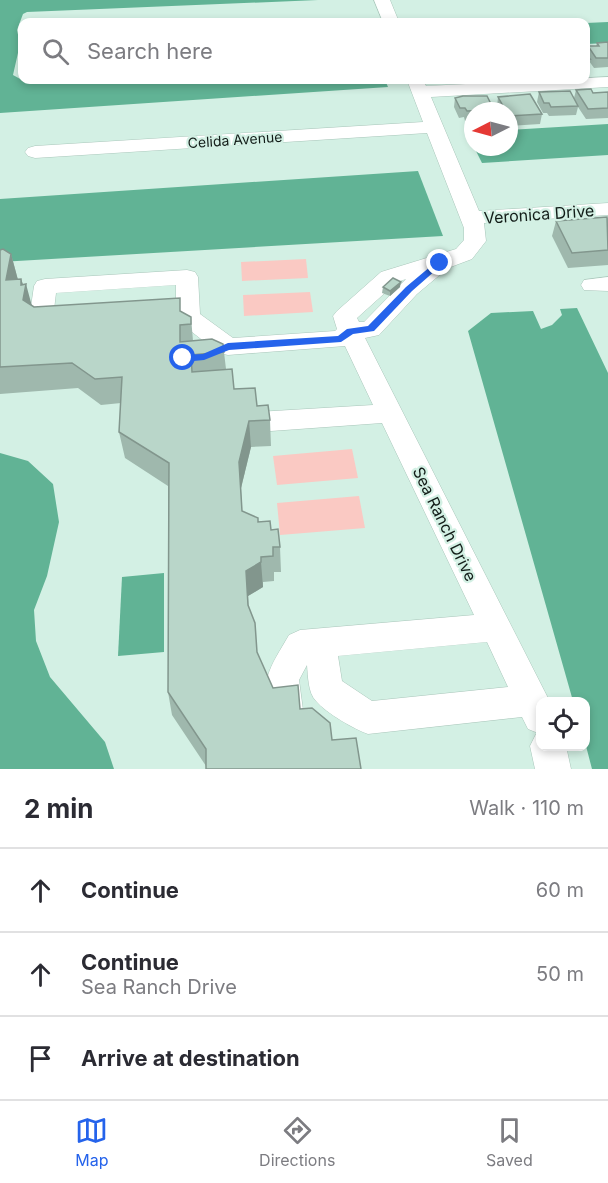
<!DOCTYPE html>
<html lang="en">
<head>
<meta charset="utf-8">
<style>
  :root { --surface:#fff; --page:#f7f7f7; --text:#2b2b33; --muted:#7c7c81; --line:#e1e1e2; --accent:#2563eb }
  body { margin:0; font-family:Inter,sans-serif; background:var(--page); color:var(--text) }
  .controls { position:absolute; right:18px; bottom:18px; display:grid; overflow:hidden; border-radius:12px; box-shadow:0 3px 9px #0003 }
  .controls button { width:54px; height:54px; display:grid; place-items:center; padding:0; border:0; border-bottom:2px solid var(--line); background:var(--surface); color:var(--text); font:30px sans-serif }
  .compass { position:absolute; left:464px; top:102px; width:54px; height:54px; border-radius:50%; background:var(--surface); box-shadow:0 3px 9px #0003; rotate:264deg }
  .stop { position:absolute; width:18px; height:18px; margin:-14px; border:4px solid #2563eb; border-radius:50%; background:#fff }
  .stop.end { background:#2563eb; border-color:#fff; box-shadow:0 2px 6px #0008 }
  .list { margin:0; padding:0; list-style:none }
  h2 { display:flex; justify-content:space-between; align-items:center; height:78px; margin:0; padding:0 24px; font-size:26px }
  h2 small { font-size:20px; font-weight:400; color:var(--muted) }
  .list li { display:grid; grid-template-columns:39px 1fr auto; gap:18px; align-items:center; box-sizing:border-box; height:84px; padding:0 24px; border-top:2px solid var(--line) }
  .list b { display:block; font-size:22px; white-space:nowrap }
  .list p { margin:0; font-size:20px; white-space:nowrap; color:var(--muted) }
  .list em { font-size:20px; font-style:normal; color:var(--muted) }
  .icon { flex:none; width:33px; height:33px; fill:none; stroke:currentColor; stroke-width:2; stroke-linecap:round; stroke-linejoin:round }
  .map { position:relative; flex:none; width:608px; height:769px; overflow:hidden }
  .search { position:absolute; background:var(--surface); box-shadow:0 3px 9px #0003; left:18px; right:18px; top:18px; height:66px; display:flex; align-items:center; gap:15px; box-sizing:border-box; padding:0 21px; border-radius:12px; color:var(--muted); font-size:22px }
  .sheet { height:330px; background:var(--surface) }
  nav { display:flex; justify-content:space-around; align-items:center; box-sizing:border-box; height:84px; border-top:2px solid var(--line); background:var(--surface); font-size:16px; color:var(--muted) }
  nav a { display:grid; justify-items:center; gap:3px }
  nav .on { color:var(--accent) }
  .map>svg:first-child { display:block }
  .green { fill:#fac9c3 }
  .water { fill:#61b395 }
  .lines { fill:none; stroke-linecap:round; stroke-linejoin:round }
  .minor-casing { stroke:#a9c6ba; stroke-width:1 }
  .minor { fill:#fff; fill-rule:evenodd }
  .wall { fill:#9fb8ad }
  .shaded-wall { fill:#82968d }
  .building { fill:#b9d6c9; stroke:#82968d; stroke-width:1.5 }
  .route { fill:#2563eb }
  .labels { text-anchor:middle; stroke-width:4.5; stroke-linejoin:round; paint-order:stroke }
  .far-street-label { font-size:14px; fill:#121c18; stroke:#d3f0e4 }
  .street-label { font-size:16px; fill:#121c18; stroke:#d3f0e4 }
</style>
</head>
<body>
<div class="map">
<svg width="608" height="769" viewBox="0 0 608 769">
  <rect width="100%" height="100%" fill="#d3f0e4"/>
  <!-- green -->
  <g class="green">
    <path d="M306 259 308 278 242 281 241 262Z"/>
    <path d="M310 292 313 312 244 316 243 295Z"/>
    <path d="M352 449 358 478 277 485 273 456Z"/>
    <path d="M359 496 365 528 280 535 277 503Z"/>
  </g>
  <!-- water -->
  <g class="water">
    <path d="M0 0H318L27 12 23 14 17 30 20 44 13 75 22 80H385L388 87 0 113Z"/>
    <path d="M608 22V43L586 44V23Z"/>
    <path d="M608 124V155L482 163 474 147H509V130Z"/>
    <path d="M418 171 443 236 0 262V199Z"/>
    <path d="M577 308 608 373V769H592L586 746V702L573 701 468 331 491 313 533 311 541 329 552 325 562 315 560 309Z"/>
    <path d="M0 453 28 461 53 484 59 522 47 576 34 610 36 641 50 677 105 742 114 769H0Z"/>
    <path d="M164 573V652L118 656 122 577Z"/>
  </g>
  <g class="lines">
    <!-- minor casing -->
    <g class="minor-casing">
      <g id="minor">
        <path d="M374 0H390L399 22H383Z"/>
        <path d="M608 77V87L431 97 479 211 608 203V215L484 223 486 241 472 259 448 268 417 294 379 335 365 338 550 702H540V746H566L571 769H535L530 746 536 734 538 733 528 729 522 717 368 734C354 729 326 713 316 701 308 693 308 676 307 665L299 680 303 710 298 721 286 726 274 721C257 682 270 668 289 635L300 630 474 615 382 423 257 432 248 429 244 422 248 415 257 412 373 405 345 346 228 355 219 353 183 325 40 335 32 333 28 327 34 286 37 281 45 279 187 270 195 272 198 277 200 314 233 338 335 331 337 329 333 316 337 311 381 272 456 249 464 240V228L427 133 35 158 28 156 25 152 28 148 35 146 423 122 407 80H423L426 86ZM406 279 364 322H359L357 318 397 282ZM176 285V310L53 318 56 293ZM487 642 508 687 372 701 342 681 338 656Z"/>
        <path d="M608 277V291L584 290 581 285 584 280Z"/>
      </g>
    </g>
    <!-- minor -->
    <use href="#minor" class="minor"/>
  </g>
  <!-- wall -->
  <g class="wall">
    <path d="M608 42V67L594 68 589 61 588 69H585V54L586 55 588 46H596L597 43Z"/>
    <path d="M576 90 593 93 608 92V118L586 119 578 107 576 115 549 116 547 113H543L537 102 539 92 574 98Z"/>
    <path d="M498 97 542 114 540 124 509 126V111H499L497 107Z"/>
    <path d="M455 98 494 110V111H473V121H465L464 117 459 118 454 107Z"/>
    <path d="M608 218V265L568 268 552 236 556 221Z"/>
    <path d="M0 250 11 254 18 280 21 279 32 306 34 307 182 312 191 317 193 341 223 344 226 369 234 389 257 406 270 420 271 446 251 447 241 488 242 512 271 530 280 547 281 572H274V581L263 582V587L248 596V607L206 766 172 715 168 692V486L125 458 119 432 121 403 101 405 78 388 0 394Z"/>
    <path d="M383 287H400L390 296 382 293Z"/>
  </g>
  <!-- shaded-wall -->
  <g class="shaded-wall">
    <path d="M11 254 18 280H6Z"/>
    <path d="M21 279 25 291 26 284 33 310 23 300 21 285Z"/>
    <path d="M401 282 400 287 390 296V291Z"/>
    <path d="M249 421 251 447 241 488 239 462Z"/>
    <path d="M261 562 263 587 248 596 249 629 246 571Z"/>
  </g>
  <!-- building -->
  <g class="building">
    <path d="M608 42V58H596L588 46H599L597 43Z"/>
    <path d="M585 54 590 59H585Z"/>
    <path d="M591 89 593 93 608 92V108L588 109 576 90Z"/>
    <path d="M570 91 578 106 551 107 549 103H544L539 92Z"/>
    <path d="M530 94 542 114 509 116V111H506L498 97Z"/>
    <path d="M463 96H487L494 110 467 111 465 108H460L455 98Z"/>
    <path d="M607 217 608 250 572 253 556 221Z"/>
    <path d="M3 249 11 254 6 280 21 279V285L26 284 23 300 34 307 180 298V311L191 317V324L180 325V342L212 339 223 344 224 352 191 355 192 372 232 369 234 389 255 388 257 406 268 405 270 420 249 421 239 462 242 511 258 518V522L270 521 271 530 278 529 280 547H273V556L261 557V562L246 571 248 605 255 623 257 652 273 688 298 685 300 709 312 708 330 723 332 740 356 738 361 769H206V749L168 692 169 463 119 432 122 377 95 379 72 363 0 367V250Z"/>
    <path d="M393 278 401 282 390 291 383 287Z"/>
  </g>
  <!-- route -->
  <path class="route" d="M437 261 444 263 412 291 374 331 353 334 341 342 229 350 204 360 183 362 178 358 183 355 203 354 228 343 338 336 347 329 368 326 406 287Z"/>
  <g class="labels">
    <!-- far-street labels -->
    <g class="far-street-label">
      <text transform="translate(235 140) rotate(-4)" y="5">Celida Avenue</text>
    </g>
    <!-- street labels -->
    <g class="street-label">
      <text transform="translate(539 214) rotate(-4)" y="6">Veronica Drive</text>
      <text transform="translate(445 524) rotate(64)" y="6">Sea Ranch Drive</text>
    </g>
  </g>
</svg>
<div class="controls">
<button><svg class="icon" aria-label="locate" viewBox="0 0 24 24"><circle cx="12" cy="12" r="6"/><path d="M12 2v4M12 18v4M2 12h4M18 12h4"/></svg></button>
</div>
<svg class="compass" viewBox="-18 -18 36 36"><path d="M0-13l5 13h-10z" fill="#e53935"/><path d="M0 13l5-13h-10z" fill="#7c7c81"/></svg>
<div class="stop" style="left:183px;top:358px"></div>
<div class="stop end" style="left:440px;top:263px"></div>
<div class="search"><svg class="icon" aria-label="search" viewBox="0 0 24 24"><circle cx="10" cy="10" r="6"/><path d="M15 15l6 6"/></svg>Search here</div>
</div>
<section class="sheet">
<h2>2 min<small>Walk · 110 m</small></h2>
<ul class="list">
<li><svg class="icon" aria-label="ahead" viewBox="0 0 24 24"><path d="M12 20V5M6 11l6-6 6 6"/></svg><div><b>Continue</b></div><em>60 m</em></li>
<li><svg class="icon" aria-label="ahead" viewBox="0 0 24 24"><path d="M12 20V5M6 11l6-6 6 6"/></svg><div><b>Continue</b><p>Sea Ranch Drive</p></div><em>50 m</em></li>
<li><svg class="icon" aria-label="arrive" viewBox="0 0 24 24"><path d="M6 21V4h12l-3 4 3 4H6"/></svg><div><b>Arrive at destination</b></div></li>
</ul>
</section>
<nav>
<a class="on"><svg class="icon" aria-label="map" viewBox="0 0 24 24"><path d="M3 6l6-2 6 2 6-2v14l-6 2-6-2-6 2zM9 4v14M15 6v14"/></svg>Map</a>
<a><svg class="icon" aria-label="directions" viewBox="0 0 24 24"><path d="M12 3l9 9-9 9-9-9zM9 14v-3h6M13 9l2 2-2 2"/></svg>Directions</a>
<a><svg class="icon" aria-label="saved" viewBox="0 0 24 24"><path d="M7 4h10v16l-5-4-5 4z"/></svg>Saved</a>
</nav>
</body>
</html>
